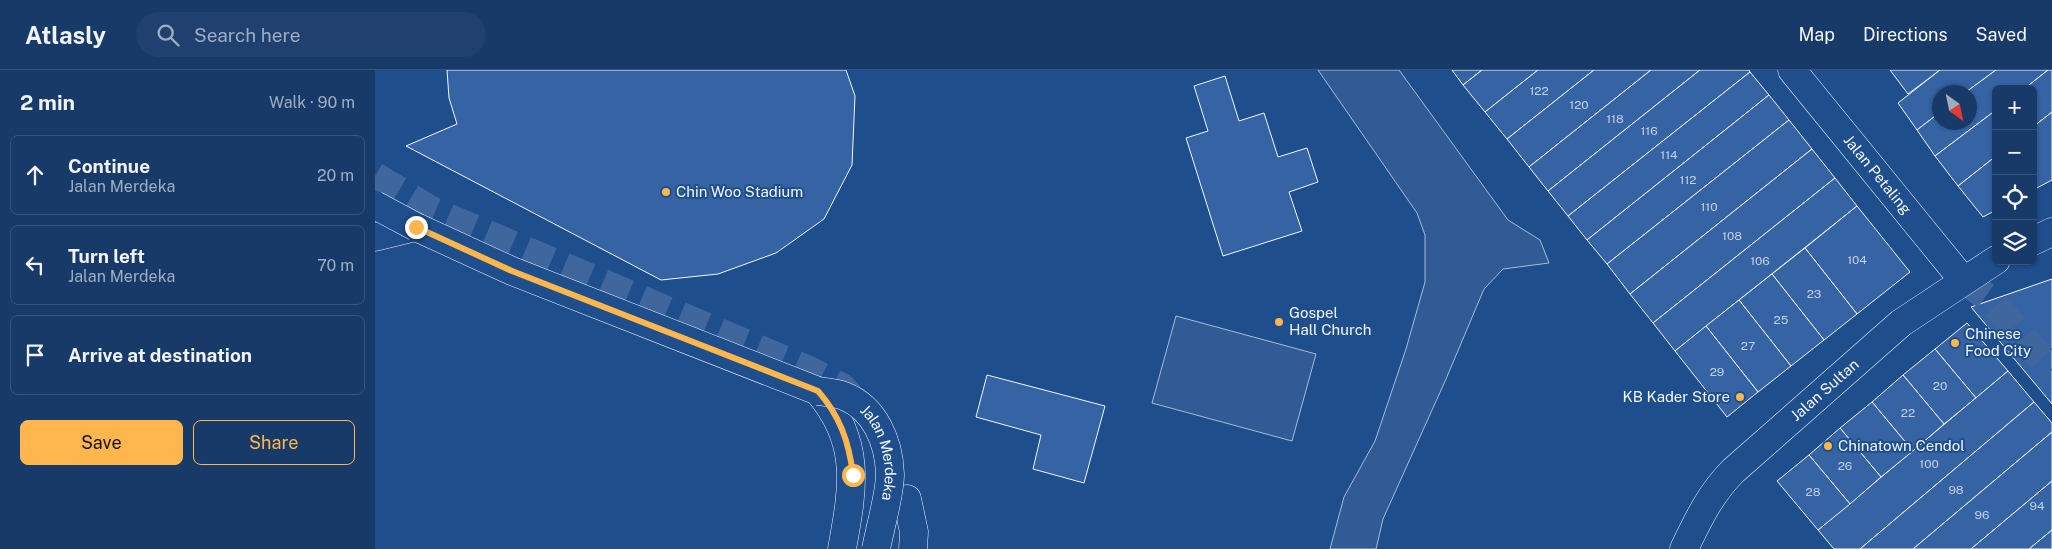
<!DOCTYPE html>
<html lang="en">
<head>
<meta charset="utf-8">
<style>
  :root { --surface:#173a69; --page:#20416f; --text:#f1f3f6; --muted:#9eadc0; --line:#36547d; --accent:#ffb74d }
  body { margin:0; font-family:"Public Sans",sans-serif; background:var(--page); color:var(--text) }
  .controls { position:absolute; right:15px; top:15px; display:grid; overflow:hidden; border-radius:8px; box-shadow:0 1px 4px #0004 }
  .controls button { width:45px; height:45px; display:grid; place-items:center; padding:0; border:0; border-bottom:1px solid var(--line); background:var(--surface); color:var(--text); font:25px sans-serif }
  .compass { position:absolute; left:1557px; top:15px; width:45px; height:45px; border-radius:50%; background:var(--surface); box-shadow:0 1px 4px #0004; rotate:147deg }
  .stop { position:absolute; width:15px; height:15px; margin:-11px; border:4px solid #ffb74d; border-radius:50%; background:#fff }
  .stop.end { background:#ffb74d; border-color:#fff; box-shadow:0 1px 5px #0008 }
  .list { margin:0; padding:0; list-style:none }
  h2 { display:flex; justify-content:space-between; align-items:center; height:65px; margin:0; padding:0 20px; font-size:21px }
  h2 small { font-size:16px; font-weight:400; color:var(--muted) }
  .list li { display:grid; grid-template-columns:32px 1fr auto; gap:15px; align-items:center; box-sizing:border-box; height:80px; margin:0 10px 10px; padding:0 10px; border:1px solid var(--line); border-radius:8px }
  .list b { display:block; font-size:19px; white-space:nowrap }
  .list p { margin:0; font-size:16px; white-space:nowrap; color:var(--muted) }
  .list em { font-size:16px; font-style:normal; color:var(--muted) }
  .actions { display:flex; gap:10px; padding:15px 20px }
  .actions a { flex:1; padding:11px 0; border:1px solid var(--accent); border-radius:8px; text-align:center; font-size:18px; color:var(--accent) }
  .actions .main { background:var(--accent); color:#111 }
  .icon { flex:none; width:28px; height:28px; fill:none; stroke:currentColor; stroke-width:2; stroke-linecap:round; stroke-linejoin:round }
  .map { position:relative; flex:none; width:1677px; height:479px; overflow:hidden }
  header { display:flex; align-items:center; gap:30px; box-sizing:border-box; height:70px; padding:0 25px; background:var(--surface); border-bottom:1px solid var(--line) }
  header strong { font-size:24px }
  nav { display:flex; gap:28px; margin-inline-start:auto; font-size:18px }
  .search { width:350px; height:45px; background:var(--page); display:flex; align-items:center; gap:12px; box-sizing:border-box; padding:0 18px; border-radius:28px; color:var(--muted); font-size:19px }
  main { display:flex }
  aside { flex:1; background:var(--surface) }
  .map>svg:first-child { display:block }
  .green { fill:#305b95; stroke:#a8bbd7 }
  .building { fill:#3563a3; stroke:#f2f6ff }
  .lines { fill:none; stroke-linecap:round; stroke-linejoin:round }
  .minor-tunnel { stroke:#3f679d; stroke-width:28; stroke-dasharray:28 14; stroke-linecap:butt }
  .minor-casing { stroke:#f2f6ff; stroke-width:29 }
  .minor { stroke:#1f4e8c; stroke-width:28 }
  .minor-bridge-casing { stroke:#f2f6ff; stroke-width:29; stroke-linecap:butt }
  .minor-bridge { stroke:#1f4e8c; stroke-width:28 }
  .route { stroke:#ffb74d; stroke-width:6 }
  .poi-dot { fill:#ffb74d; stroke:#1f4e8c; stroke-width:2 }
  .labels { text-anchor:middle; stroke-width:4; stroke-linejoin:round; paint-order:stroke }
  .number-label { font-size:12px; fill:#c3d1e8 }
  .street-label { font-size:15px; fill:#f2f6ff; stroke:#1f4e8c }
  .poi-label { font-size:15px; fill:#f2f6ff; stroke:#1f4e8c; text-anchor:start }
</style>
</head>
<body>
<header>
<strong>Atlasly</strong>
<div class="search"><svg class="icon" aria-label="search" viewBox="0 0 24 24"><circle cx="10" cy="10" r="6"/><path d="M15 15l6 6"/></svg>Search here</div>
<nav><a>Map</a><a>Directions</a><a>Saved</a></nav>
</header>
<main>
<aside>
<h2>2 min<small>Walk · 90 m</small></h2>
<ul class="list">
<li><svg class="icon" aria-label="ahead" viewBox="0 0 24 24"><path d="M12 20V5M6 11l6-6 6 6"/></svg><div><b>Continue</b><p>Jalan Merdeka</p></div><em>20 m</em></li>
<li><svg class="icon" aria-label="left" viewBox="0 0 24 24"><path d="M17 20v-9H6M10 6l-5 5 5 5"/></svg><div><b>Turn left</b><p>Jalan Merdeka</p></div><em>70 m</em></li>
<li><svg class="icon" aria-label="arrive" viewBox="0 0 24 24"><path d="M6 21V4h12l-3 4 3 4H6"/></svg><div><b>Arrive at destination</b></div></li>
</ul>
<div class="actions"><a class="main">Save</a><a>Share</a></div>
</aside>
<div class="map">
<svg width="1677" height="479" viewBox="0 0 1677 479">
  <rect width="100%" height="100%" fill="#1f4e8c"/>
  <!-- green -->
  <g class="green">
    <path d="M943 0H1024L1133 150 1165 170 1174 193 1128 199 1109 219 1071 309 1008 449 1001 479H955L969 427 1000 371 1031 279 1050 212V165L1042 143Z"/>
    <path d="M801 246 941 284 917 371 777 333Z"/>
  </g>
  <!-- building -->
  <g class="building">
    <path d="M72 0H471L480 26 477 95 449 149 401 183 343 204 286 210 31 76 82 54 74 28Z"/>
    <path d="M1077 0H1107L1088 15Z"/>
    <path d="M1107 0H1163L1110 42 1088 15Z"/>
    <path d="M1163 0H1219L1132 69 1110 42Z"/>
    <path d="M1219 0H1276L1154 97 1132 69Z"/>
    <path d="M1276 0H1325L1173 121 1154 97Z"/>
    <path d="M1325 0H1374L1375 2 1193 146 1173 121Z"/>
    <path d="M1515 0H1565L1533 24Z"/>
    <path d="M1565 0H1621L1591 22H1564V43L1542 60 1523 33Z"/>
    <path d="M1621 0H1673L1649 19H1621V40L1560 86 1542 60 1564 43V52H1594V22H1591Z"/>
    <path d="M1673 0H1677V42L1658 57V19H1649Z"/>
    <path d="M1375 2 1394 25 1212 170 1193 146Z"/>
    <path d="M850 6 864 51 889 43 903 87 932 78 943 112 914 122 927 161 848 186 811 68 833 61 819 16Z"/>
    <path d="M1394 25 1414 50 1232 194 1212 170Z"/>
    <path d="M1621 40V86L1583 116 1560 86Z"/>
    <path d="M1677 42V110L1658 120V57Z"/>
    <path d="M1414 50 1437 79 1255 224 1232 194Z"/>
    <path d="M1437 79 1460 108 1278 253 1255 224Z"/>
    <path d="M1621 86V140L1608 147 1583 116Z"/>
    <path d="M1460 108 1482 136 1300 281 1278 253Z"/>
    <path d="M1482 136 1535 202 1482 244 1430 178Z"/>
    <path d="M1430 178 1482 244 1449 270 1397 204Z"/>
    <path d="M1397 204 1449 270 1416 296 1364 230Z"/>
    <path d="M1677 209V334L1596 237Z"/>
    <path d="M1364 230 1416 296 1383 322 1331 256Z"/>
    <path d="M1592 253 1633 301 1601 328 1560 279Z"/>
    <path d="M1331 256 1383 322 1352 347 1300 281Z"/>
    <path d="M1560 279 1601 328 1569 354 1528 305Z"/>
    <path d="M1633 301 1659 332 1485 479H1459L1443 460Z"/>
    <path d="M612 305 730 336 709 413 658 399 666 365 601 347Z"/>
    <path d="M1528 305 1569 354 1538 381 1497 332Z"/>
    <path d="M1497 332 1538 381 1506 407 1465 358Z"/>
    <path d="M1659 332 1677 353V362L1538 479H1485Z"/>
    <path d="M1465 358 1506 407 1475 434 1434 385Z"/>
    <path d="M1677 362V411L1596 479H1538Z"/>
    <path d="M1434 385 1475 434 1443 460 1402 411Z"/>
    <path d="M1677 411V460L1654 479H1596Z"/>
    <path d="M1677 460V479H1654Z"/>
  </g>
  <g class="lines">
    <!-- minor-tunnel -->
    <g class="minor-tunnel">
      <path d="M0 106 58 141 434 300 467 317 479 331"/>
      <path d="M1588 210 1615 229 1677 300"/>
    </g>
    <!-- minor casing -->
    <g class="minor-casing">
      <g id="minor">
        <path id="s1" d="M1417 0 1588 210"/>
        <path d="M18 151 41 157 137 201 443 321C487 372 478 418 467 479"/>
        <path d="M0 167 41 157"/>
        <path d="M1658 171 1677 162"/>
        <path d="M532 429 539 462 538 479"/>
        <path id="s2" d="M1309 479C1323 450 1335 424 1358 401L1526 253 1621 190"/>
      </g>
    </g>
    <!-- minor -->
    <use href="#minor" class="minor"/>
    <!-- minor-bridge casing -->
    <g class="minor-bridge-casing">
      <g id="minor-bridge">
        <path d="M0 135 41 157"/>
        <path id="s3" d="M443 321C451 322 462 323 469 326 500 338 514 372 515 404 515 424 505 458 501 479"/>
      </g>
    </g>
    <!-- minor-bridge -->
    <use href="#minor-bridge" class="minor-bridge"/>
  </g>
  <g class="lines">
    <!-- route -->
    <path class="route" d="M41 157 137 201 443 321C465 346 474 372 478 405"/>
  </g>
  <!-- markers -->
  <g class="poi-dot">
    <circle cx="291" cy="122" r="5"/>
    <circle cx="904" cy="252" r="5"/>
    <circle cx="1580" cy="273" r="5"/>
    <circle cx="1365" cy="327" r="5"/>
    <circle cx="1453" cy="376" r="5"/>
  </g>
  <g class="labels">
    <!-- number labels -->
    <g class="number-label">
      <text x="1164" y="25">122</text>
      <text x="1204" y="39">120</text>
      <text x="1240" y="53">118</text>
      <text x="1274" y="65">116</text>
      <text x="1294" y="89">114</text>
      <text x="1313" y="114">112</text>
      <text x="1334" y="141">110</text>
      <text x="1357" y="170">108</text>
      <text x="1482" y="194">104</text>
      <text x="1385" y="195">106</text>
      <text x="1439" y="228">23</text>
      <text x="1406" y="254">25</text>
      <text x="1373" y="280">27</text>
      <text x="1342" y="306">29</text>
      <text x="1565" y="320">20</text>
      <text x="1533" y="347">22</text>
      <text x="1554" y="398">100</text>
      <text x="1470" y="400">26</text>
      <text x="1581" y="424">98</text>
      <text x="1438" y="426">28</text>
      <text x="1662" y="440">94</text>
      <text x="1607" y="449">96</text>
    </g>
    <!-- street labels -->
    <g class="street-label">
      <text dy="5" stroke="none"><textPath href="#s1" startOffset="135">Jalan Petaling</textPath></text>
      <text dy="5" stroke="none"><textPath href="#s2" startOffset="215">Jalan Sultan</textPath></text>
      <text dy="5" stroke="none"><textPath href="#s3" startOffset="99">Jalan Merdeka</textPath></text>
    </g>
    <!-- poi labels -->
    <g class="poi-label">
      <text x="301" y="127">Chin Woo Stadium</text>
      <text x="914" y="248">Gospel<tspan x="914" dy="17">Hall Church</tspan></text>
      <text x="1590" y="269">Chinese<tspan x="1590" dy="17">Food City</tspan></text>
      <text x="1355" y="332" text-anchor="end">KB Kader Store</text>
      <text x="1463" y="381">Chinatown Cendol</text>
    </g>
  </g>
</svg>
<div class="controls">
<button>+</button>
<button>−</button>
<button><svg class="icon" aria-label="locate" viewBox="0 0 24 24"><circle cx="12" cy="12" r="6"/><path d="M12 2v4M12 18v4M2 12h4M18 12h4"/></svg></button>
<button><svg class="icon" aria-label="layers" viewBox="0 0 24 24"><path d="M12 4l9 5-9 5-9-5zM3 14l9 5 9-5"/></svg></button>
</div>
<svg class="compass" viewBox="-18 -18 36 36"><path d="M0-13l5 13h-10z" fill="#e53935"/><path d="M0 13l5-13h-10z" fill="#9eadc0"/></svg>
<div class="stop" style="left:478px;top:405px"></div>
<div class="stop end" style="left:41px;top:157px"></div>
</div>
</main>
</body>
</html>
